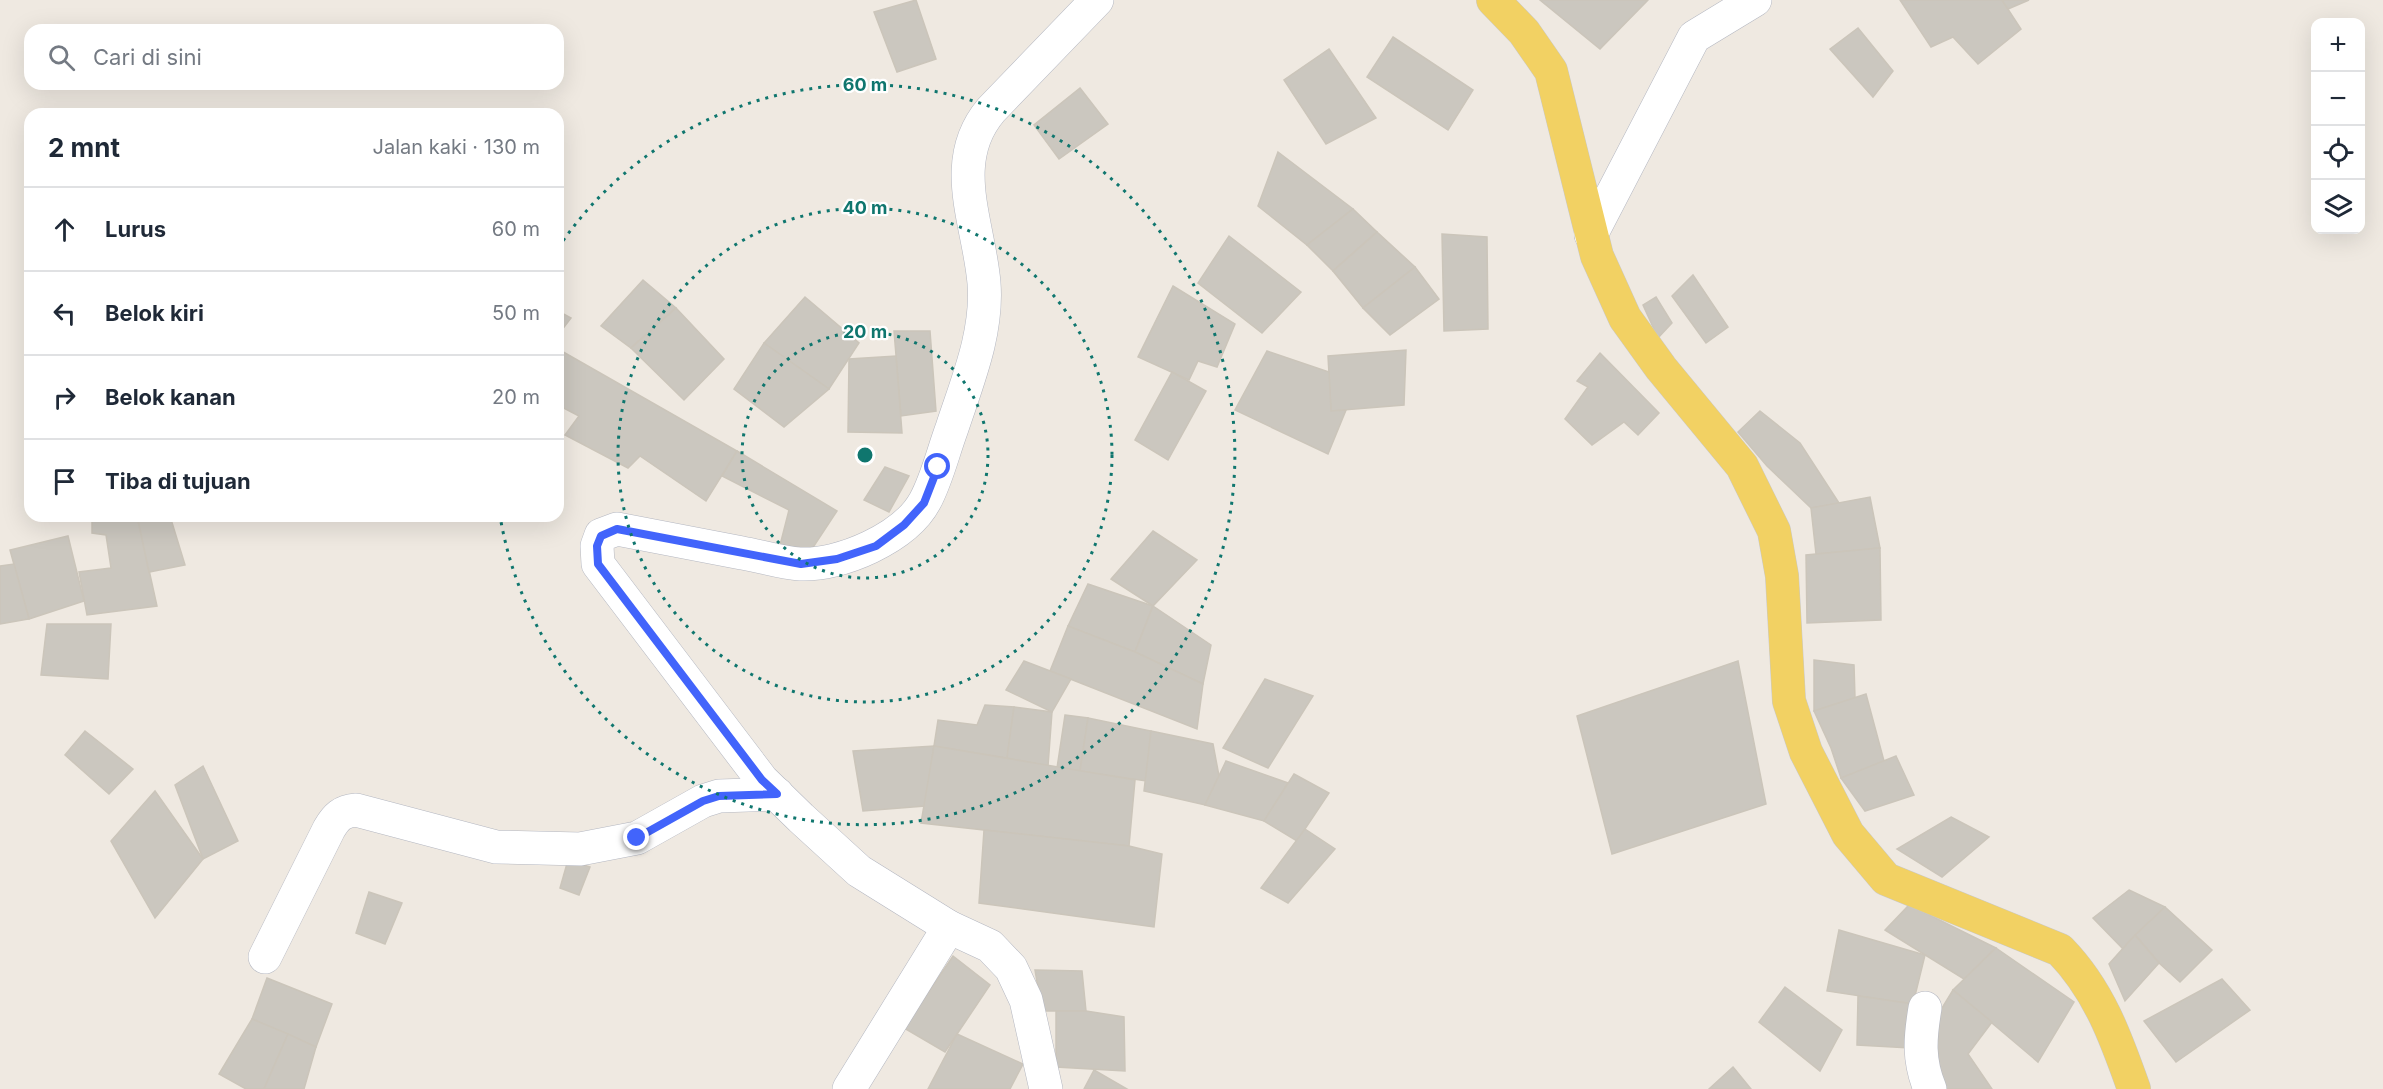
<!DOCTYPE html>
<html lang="id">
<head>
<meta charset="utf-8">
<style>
  :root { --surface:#fff; --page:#f6f6f7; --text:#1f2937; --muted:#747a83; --line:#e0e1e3 }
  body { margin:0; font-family:Inter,sans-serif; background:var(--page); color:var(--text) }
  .controls { position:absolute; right:18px; top:18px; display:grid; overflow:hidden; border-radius:12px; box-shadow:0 6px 24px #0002 }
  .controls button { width:54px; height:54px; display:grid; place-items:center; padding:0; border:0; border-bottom:2px solid var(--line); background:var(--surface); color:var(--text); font:30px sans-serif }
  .stop { position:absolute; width:18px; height:18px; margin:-14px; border:4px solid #4264fb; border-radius:50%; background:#fff }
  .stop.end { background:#4264fb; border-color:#fff; box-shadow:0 2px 6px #0008 }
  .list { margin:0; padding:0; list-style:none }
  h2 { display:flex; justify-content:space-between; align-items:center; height:78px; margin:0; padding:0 24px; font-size:26px }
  h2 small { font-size:20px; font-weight:400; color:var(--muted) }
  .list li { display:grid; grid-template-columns:39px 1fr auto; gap:18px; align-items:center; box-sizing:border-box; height:84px; padding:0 24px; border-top:2px solid var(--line) }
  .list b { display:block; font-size:22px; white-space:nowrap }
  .list em { font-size:20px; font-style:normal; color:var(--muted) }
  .icon { flex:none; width:33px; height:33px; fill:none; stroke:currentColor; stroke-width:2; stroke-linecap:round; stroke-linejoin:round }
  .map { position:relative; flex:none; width:2383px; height:1089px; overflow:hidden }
  .search { position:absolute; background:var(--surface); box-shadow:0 6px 24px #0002; left:24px; top:24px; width:540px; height:66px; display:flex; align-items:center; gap:15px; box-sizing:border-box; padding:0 21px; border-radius:18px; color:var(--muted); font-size:22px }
  .panel { position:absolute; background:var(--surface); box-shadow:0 6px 24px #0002; left:24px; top:108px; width:540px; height:414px; border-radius:18px }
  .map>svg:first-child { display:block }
  .building { fill:#cbc7bf; stroke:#cbc5ba; stroke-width:1.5 }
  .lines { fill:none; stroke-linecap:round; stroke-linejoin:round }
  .minor-casing { stroke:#b4b7c1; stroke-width:34 }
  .primary-casing { stroke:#c9c9c9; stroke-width:34 }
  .minor { stroke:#fff; stroke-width:33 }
  .primary { stroke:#f2d163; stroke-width:33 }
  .route { stroke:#4264fb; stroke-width:8 }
  .ring { fill:none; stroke:#0f766e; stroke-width:3; stroke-dasharray:3 6 }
  .centre { fill:#0f766e; stroke:#fff; stroke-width:3 }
  .ring-label { font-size:18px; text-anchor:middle; font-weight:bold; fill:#0f766e; stroke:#fff; stroke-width:4.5; stroke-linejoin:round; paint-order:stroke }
</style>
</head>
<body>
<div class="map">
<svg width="2383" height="1089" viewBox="0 0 2383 1089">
  <rect width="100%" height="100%" fill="#efe9e1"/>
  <!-- building -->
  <g class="building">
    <path d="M916 0 936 59 897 72 874 12Z"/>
    <path d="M1540 0H1648L1600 49Z"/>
    <path d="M1900 0H2002L2021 29 1978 64 1953 37 1931 47Z"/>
    <path d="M2002 0H2029L2008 9Z"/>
    <path d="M1858 28 1893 71 1873 97 1830 49Z"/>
    <path d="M1393 37 1473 90 1448 130 1367 77Z"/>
    <path d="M1329 49 1376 118 1326 144 1284 80Z"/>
    <path d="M1080 88 1108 124 1059 159 1034 125Z"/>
    <path d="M1278 152 1353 209 1307 245 1258 206Z"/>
    <path d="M1353 209 1377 232 1333 271 1307 245Z"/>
    <path d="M1377 232 1415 267 1363 308 1333 271Z"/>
    <path d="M1442 234 1487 237 1488 329 1444 331Z"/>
    <path d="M1229 236 1301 292 1262 333 1198 283Z"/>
    <path d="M1415 267 1439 299 1390 335 1363 308Z"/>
    <path d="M1693 275 1728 327 1706 343 1672 296Z"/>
    <path d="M643 280 676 308 631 348 601 326Z"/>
    <path d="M1173 286 1235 324 1217 367 1198 361 1189 380 1138 357Z"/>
    <path d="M805 297 859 343 829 389 764 343Z"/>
    <path d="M1656 297 1672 323 1658 338 1643 305Z"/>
    <path d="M676 308 724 359 684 400 631 348Z"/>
    <path d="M558 311 571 318 558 335Z"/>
    <path d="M894 331H930L936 411 901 416Z"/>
    <path d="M764 343 829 389 784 427 734 389Z"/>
    <path d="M558 349 737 451 706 501 640 456 628 468 565 435 579 416 558 405Z"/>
    <path d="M1406 350 1404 405 1331 411 1328 356Z"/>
    <path d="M1267 351 1329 372 1331 411 1346 410 1328 454 1235 410Z"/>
    <path d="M1600 353 1659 413 1638 435 1624 422 1592 445 1565 419 1588 387 1577 381Z"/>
    <path d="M896 356 902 433 848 432 849 359Z"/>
    <path d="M1172 372 1206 391 1168 460 1135 440Z"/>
    <path d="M1760 411 1800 443 1839 503 1811 508 1767 466 1738 432Z"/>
    <path d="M737 451 837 511 810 552 779 549 789 510 722 476Z"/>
    <path d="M885 467 909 476 889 512 864 500Z"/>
    <path d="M1870 497 1880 548 1816 554 1811 508Z"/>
    <path d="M92 516 138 520 157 606 87 615 79 572 111 568 106 535 92 533Z"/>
    <path d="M170 516 185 565 149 572 138 520Z"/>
    <path d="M1153 531 1197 560 1153 606 1111 579Z"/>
    <path d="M68 536 84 601 29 619 10 550Z"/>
    <path d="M1880 548 1881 620 1807 623 1806 555Z"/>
    <path d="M14 564 29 619 0 624V566Z"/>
    <path d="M1088 584 1153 606 1135 652 1068 626Z"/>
    <path d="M1153 606 1211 645 1203 684 1135 652Z"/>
    <path d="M47 624H111L108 679 41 675Z"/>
    <path d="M1068 626 1135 652 1203 684 1197 729 1050 671Z"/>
    <path d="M1814 660 1854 665 1855 698 1814 711Z"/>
    <path d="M1024 661 1071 679 1052 712 1006 690Z"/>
    <path d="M1738 661 1766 804 1612 854 1577 716Z"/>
    <path d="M1265 679 1313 696 1268 768 1223 748Z"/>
    <path d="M1866 694 1884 761 1841 778 1831 748 1814 711Z"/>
    <path d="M985 705 1014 707 1007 758 934 746 938 720 977 725Z"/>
    <path d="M1014 707 1052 712 1048 766 1007 758Z"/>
    <path d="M1065 715 1088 718 1080 771 1057 768Z"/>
    <path d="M1088 718 1151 731 1146 781 1080 771Z"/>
    <path d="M85 731 133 769 109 794 65 755Z"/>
    <path d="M1151 731 1213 744 1219 776 1205 805 1144 791Z"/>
    <path d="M934 746 925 806 863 811 853 751Z"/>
    <path d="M934 746 1135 780 1129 846 921 823Z"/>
    <path d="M1896 756 1914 795 1865 811 1841 778Z"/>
    <path d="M1226 761 1288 783 1264 821 1205 805Z"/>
    <path d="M203 766 238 841 203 859 175 785Z"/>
    <path d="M1294 774 1329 793 1297 841 1264 821Z"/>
    <path d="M155 791 203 859 155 918 111 841Z"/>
    <path d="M1951 817 1989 837 1942 877 1897 849Z"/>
    <path d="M1305 829 1335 849 1288 903 1261 888Z"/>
    <path d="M984 830 1129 846 1162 854 1154 927 979 903Z"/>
    <path d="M568 860 590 867 579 895 560 888Z"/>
    <path d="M2129 890 2165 907 2123 949 2093 918Z"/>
    <path d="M369 892 402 903 385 944 356 933Z"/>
    <path d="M1909 905 1996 948 1964 979 1885 930Z"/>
    <path d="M2165 907 2212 950 2180 982 2159 963 2135 935Z"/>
    <path d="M1839 930 1925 955 1913 1004 1827 991Z"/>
    <path d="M2135 935 2159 963 2125 1001 2109 964Z"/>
    <path d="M1996 948 2074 1002 2038 1062 1953 990Z"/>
    <path d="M953 956 990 985 945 1052 904 1028Z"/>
    <path d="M1035 970 1082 971 1086 1011H1042Z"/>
    <path d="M267 978 332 1004 316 1047 252 1019Z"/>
    <path d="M2222 979 2250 1010 2176 1062 2144 1021Z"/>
    <path d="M1785 987 1842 1030 1820 1071 1759 1022Z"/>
    <path d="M1953 990 1992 1022 1968 1054 1992 1089H1944L1931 1054 1939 1013Z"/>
    <path d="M1858 996 1913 1004 1910 1048 1857 1045Z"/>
    <path d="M1056 1011H1086L1124 1017 1125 1071 1056 1067Z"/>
    <path d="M252 1019 288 1034 264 1089H246L219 1074Z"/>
    <path d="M288 1034 316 1047 304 1089H264Z"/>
    <path d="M957 1034 1023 1064 1010 1089H928Z"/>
    <path d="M1733 1067 1751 1089H1709Z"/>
    <path d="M1094 1070 1127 1089H1084Z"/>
  </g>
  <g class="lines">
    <!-- minor casing -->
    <g class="minor-casing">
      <g id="minor">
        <path d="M1591 235 1694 37 1755 0"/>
        <path d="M265 957 329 829C336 817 342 811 356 810L496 847 580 849 637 838 703 801 719 796 777 794"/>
        <path d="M1925 1008C1920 1038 1918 1060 1930 1089"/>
        <path d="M849 1089 949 927"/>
        <path d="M1046 1089 1026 1000 1011 968 990 946 949 927 859 871 801 818 762 780 598 564 597 546 601 535 617 529C659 537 700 545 742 553 761 556 781 563 800 564 840 566 905 538 925 501 937 479 943 452 952 428 967 382 988 333 984 283 979 223 947 162 991 110L1097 0"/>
      </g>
    </g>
    <!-- primary casing -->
    <g class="primary-casing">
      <path id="primary" d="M1493 0 1524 32 1551 71 1597 256 1625 318 1661 368 1742 466 1774 531 1782 576 1789 701 1806 752 1848 834 1886 879 2060 950C2099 990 2116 1038 2134 1089"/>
    </g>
    <!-- minor -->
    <use href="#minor" class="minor"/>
    <!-- primary -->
    <use href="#primary" class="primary"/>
  </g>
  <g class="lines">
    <!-- route -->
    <path class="route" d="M637 838 703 801 719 796 777 794 762 780 598 564 597 546 601 536 617 529 801 564 837 559 876 546 904 525 924 503 938 467"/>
  </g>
  <!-- distance rings -->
  <g class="ring">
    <circle cx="865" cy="455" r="123"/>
    <circle cx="865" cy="455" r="247"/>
    <path d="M558 248A370 370 0 1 1 500 516"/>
  </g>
  <circle cx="865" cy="455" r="9" class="centre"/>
  <g class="ring-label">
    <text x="865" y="91">60 m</text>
    <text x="865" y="214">40 m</text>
    <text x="865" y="338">20 m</text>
  </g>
</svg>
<div class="controls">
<button>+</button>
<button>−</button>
<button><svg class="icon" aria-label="locate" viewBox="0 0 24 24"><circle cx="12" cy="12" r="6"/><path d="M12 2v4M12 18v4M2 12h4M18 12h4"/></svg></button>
<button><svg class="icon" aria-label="layers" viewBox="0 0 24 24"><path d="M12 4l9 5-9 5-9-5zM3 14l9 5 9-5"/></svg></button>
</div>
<div class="stop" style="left:938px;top:467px"></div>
<div class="stop end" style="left:637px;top:838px"></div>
<div class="search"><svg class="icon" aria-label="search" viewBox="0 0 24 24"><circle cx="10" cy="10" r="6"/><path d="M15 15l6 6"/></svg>Cari di sini</div>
<section class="panel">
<h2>2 mnt<small>Jalan kaki · 130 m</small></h2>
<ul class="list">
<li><svg class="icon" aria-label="ahead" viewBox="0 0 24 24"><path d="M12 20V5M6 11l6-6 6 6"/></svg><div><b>Lurus</b></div><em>60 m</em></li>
<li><svg class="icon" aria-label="left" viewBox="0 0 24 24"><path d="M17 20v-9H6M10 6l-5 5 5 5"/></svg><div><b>Belok kiri</b></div><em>50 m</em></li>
<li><svg class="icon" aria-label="right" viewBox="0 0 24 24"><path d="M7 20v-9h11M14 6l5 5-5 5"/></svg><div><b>Belok kanan</b></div><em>20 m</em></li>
<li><svg class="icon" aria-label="arrive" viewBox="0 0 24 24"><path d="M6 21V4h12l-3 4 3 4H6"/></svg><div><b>Tiba di tujuan</b></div></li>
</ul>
</section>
</div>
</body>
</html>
